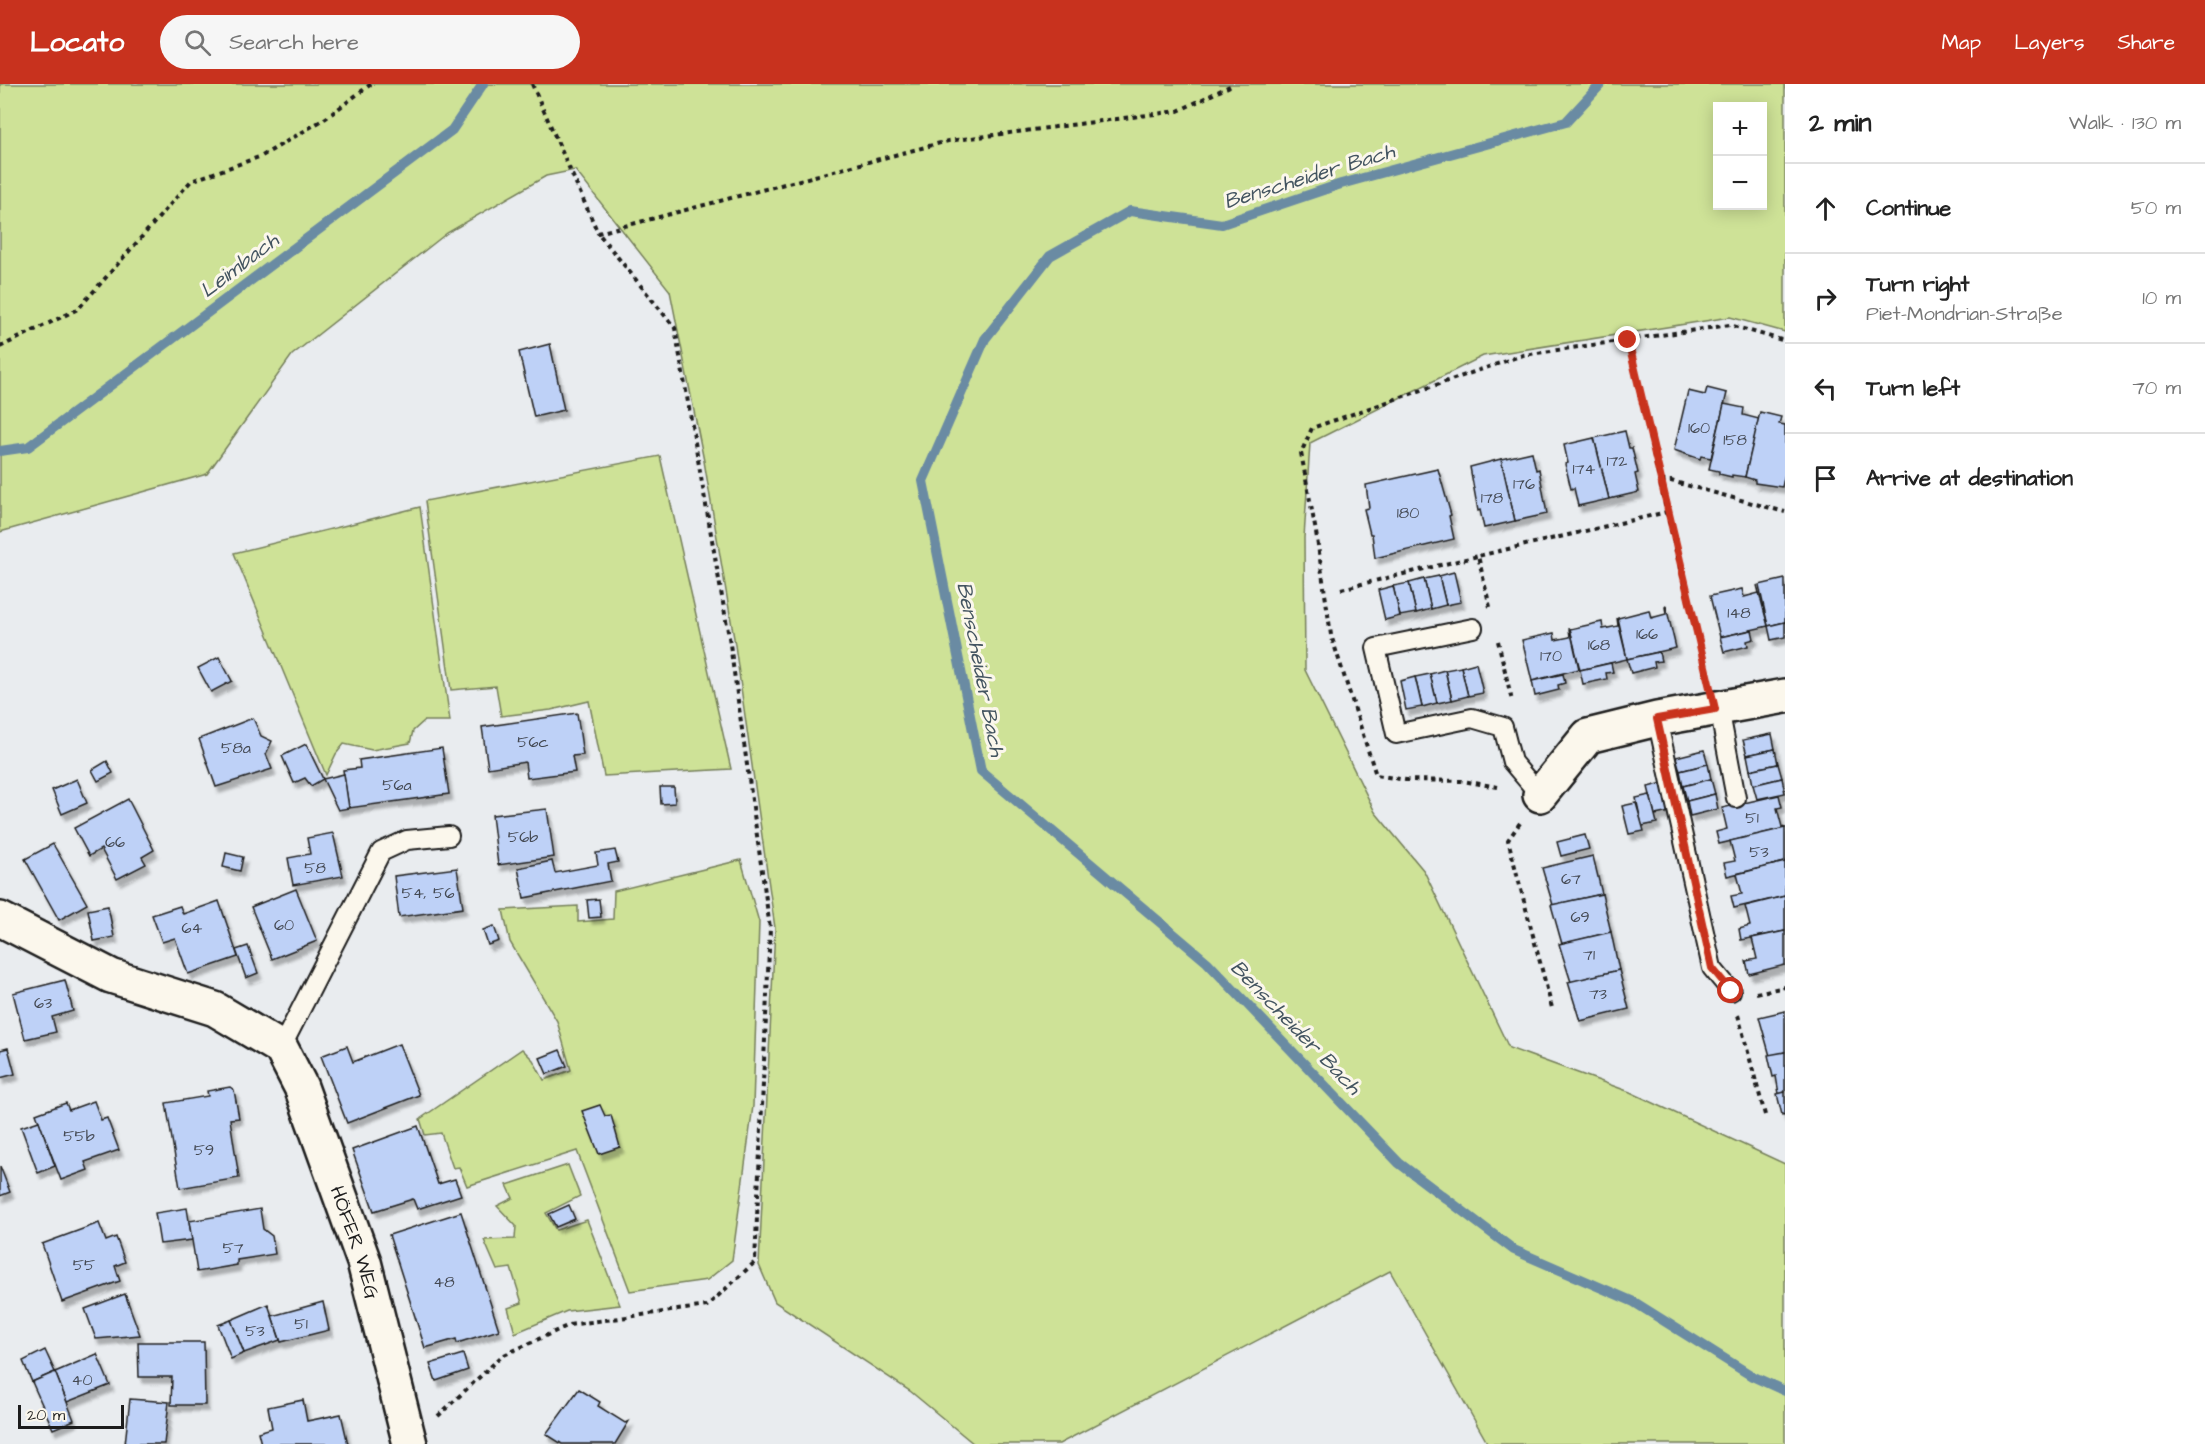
<!DOCTYPE html>
<html lang="en">
<head>
<meta charset="utf-8">
<style>
  :root { --surface:#fff; --page:#f6f6f6; --text:#222; --muted:#767676; --line:#e0e0e0; --accent:#c8321e }
  body { margin:0; font-family:"Architects Daughter",sans-serif; background:var(--page); color:var(--text) }
  .controls { position:absolute; right:18px; top:18px; display:grid; overflow:hidden; border-radius:0px; box-shadow:0 3px 15px #0003 }
  .controls button { width:54px; height:54px; display:grid; place-items:center; padding:0; border:0; border-bottom:2px solid var(--line); background:var(--surface); color:var(--text); font:30px sans-serif }
  .scale { position:absolute; left:18px; bottom:15px; width:106px; box-sizing:border-box; padding-left:6px; border:3px solid #1c1c1c; border-top:0; font-size:16px; line-height:21px; white-space:nowrap; color:#1c1c1c; -webkit-text-stroke:4px #fbf7ec; paint-order:stroke }
  .stop { position:absolute; width:18px; height:18px; margin:-14px; border:4px solid #c8321e; border-radius:50%; background:#fff }
  .stop.end { background:#c8321e; border-color:#fff; box-shadow:0 2px 6px #0008 }
  .list { margin:0; padding:0; list-style:none }
  h2 { display:flex; justify-content:space-between; align-items:center; height:78px; margin:0; padding:0 24px; font-size:26px }
  h2 small { font-size:20px; font-weight:400; color:var(--muted) }
  .list li { display:grid; grid-template-columns:39px 1fr auto; gap:18px; align-items:center; box-sizing:border-box; height:90px; padding:0 24px; border-top:2px solid var(--line) }
  .list b { display:block; font-size:22px; white-space:nowrap }
  .list p { margin:0; font-size:20px; white-space:nowrap; color:var(--muted) }
  .list em { font-size:20px; font-style:normal; color:var(--muted) }
  .icon { flex:none; width:33px; height:33px; fill:none; stroke:currentColor; stroke-width:2; stroke-linecap:round; stroke-linejoin:round }
  .map { position:relative; flex:none; width:1785px; height:1360px; overflow:hidden }
  header { display:flex; align-items:center; gap:36px; box-sizing:border-box; height:84px; padding:0 30px; background:var(--accent); color:#fff }
  header strong { font-size:28px }
  nav { display:flex; gap:33px; margin-inline-start:auto; font-size:21px }
  .search { width:420px; height:54px; background:var(--page); display:flex; align-items:center; gap:15px; box-sizing:border-box; padding:0 21px; border-radius:33px; color:var(--muted); font-size:22px }
  main { display:flex }
  aside { flex:1; background:var(--surface) }
  .map>svg:first-child { display:block }
  .green { fill:#cee297; stroke:#757f5a; stroke-width:1.5; fill-rule:evenodd }
  .lines { fill:none; stroke-linecap:round; stroke-linejoin:round }
  .stream { stroke:#6a8ba3; stroke-width:10 }
  .building { fill:#bed1f7; stroke:#1c1c1c; stroke-width:1.5; filter:url(#shadow) }
  .lane-casing { stroke:#1c1c1c; stroke-width:22 }
  .street-casing { stroke:#1c1c1c; stroke-width:38 }
  .path { stroke:#1c1c1c; stroke-width:4; stroke-dasharray:4.5 4.5; stroke-linecap:butt }
  .lane { stroke:#fbf7ec; stroke-width:18 }
  .street { stroke:#fbf7ec; stroke-width:33 }
  .route { stroke:#c8321e; stroke-width:8 }
  .labels { text-anchor:middle; stroke-width:6; stroke-linejoin:round; paint-order:stroke }
  .number-label { font-size:16px; fill:#444953 }
  .street-label { font-size:20px; fill:#1c1c1c; stroke:#fbf7ec }
  .water-label { font-size:21px; font-style:italic; fill:#435460; stroke:#fbf7ec }
</style>
</head>
<body>
<header>
<strong>Locato</strong>
<div class="search"><svg class="icon" aria-label="search" viewBox="0 0 24 24"><circle cx="10" cy="10" r="6"/><path d="M15 15l6 6"/></svg>Search here</div>
<nav><a>Map</a><a>Layers</a><a>Share</a></nav>
</header>
<main>
<div class="map">
<svg width="1785" height="1360" viewBox="0 0 1785 1360">
  <defs>
    <filter id="shadow"><feDropShadow dx="3.5" dy="6" stdDeviation="1.5" flood-color="#0004"/></filter>
  </defs>
  <rect width="100%" height="100%" fill="#e9ecef"/>
  <filter id="ink" filterUnits="userSpaceOnUse"><feTurbulence type="fractalNoise" baseFrequency=".0167" numOctaves="2"/><feDisplacementMap in="SourceGraphic" scale="12" xChannelSelector="R" yChannelSelector="G"/><feConvolveMatrix kernelMatrix="1 2 1 2 8 2 1 2 1" color-interpolation-filters="sRGB"/></filter>
  <g filter="url(#ink)">
    <!-- green -->
    <g class="green">
      <path d="M0 0H1785V248L1730 233 1483 272 1310 359 1304 454 1305 586 1375 728 1424 787 1509 964 1630 1008 1785 1080V1360H1488L1390 1187 1059 1360H974L910 1307 775 1218 759 1181 775 844 734 554 704 377 670 207 575 86 546 92 447 149 292 271 207 390 0 448ZM1718 22H1762V122H1718Z"/>
      <path d="M660 372 731 685 604 692 589 617 551 626 501 632 496 602 451 606 425 417Z"/>
      <path d="M420 423 450 637H424L413 647 410 659 372 666 344 660 336 670 326 691 234 469Z"/>
      <path d="M741 776 759 838 753 1022 732 1176 707 1196 630 1207 577 1067 467 1102 459 1083 453 1084 441 1049 425 1051 420 1035 522 965 533 976 544 996 571 986 557 937 510 858 503 826 578 822V838L613 835 614 807Z"/>
      <path d="M568 1081 580 1112 546 1129 556 1146 587 1136 620 1221 567 1227 515 1249 508 1224 522 1219 511 1184 497 1186 484 1156 515 1155 516 1142 497 1122 513 1114 507 1101Z"/>
    </g>
    <g class="lines">
      <!-- stream -->
      <g class="stream">
        <path d="M1601 0 1566 38 1341 100 1222 140 1130 127 1050 172 985 255 923 397 981 687 1207 878 1399 1079 1514 1166 1634 1218 1752 1292 1785 1307"/>
        <path d="M0 367 28 363 452 46 483 0"/>
      </g>
    </g>
    <!-- building -->
    <g class="building">
      <path d="M550 260 564 326 534 333 519 268Z"/>
      <path d="M1707 304 1727 309 1711 374 1701 372 1700 375 1674 366 1688 307 1705 311Z"/>
      <path d="M1724 320 1744 324 1743 331 1759 335 1745 393 1732 391V393L1719 390V387L1709 385Z"/>
      <path d="M1760 328 1781 333 1779 340 1785 341V390L1782 403 1755 399V396L1745 393Z"/>
      <path d="M1625 347 1629 364H1632L1638 389 1635 390 1639 408 1609 415 1594 354Z"/>
      <path d="M1594 354 1609 415 1578 422 1574 404 1571 405 1565 380 1568 379 1564 361Z"/>
      <path d="M1532 368 1536 386 1539 385 1547 430 1515 437 1501 375Z"/>
      <path d="M1501 375 1515 437 1484 444 1480 426 1478 427 1470 383Z"/>
      <path d="M1438 385 1451 431 1449 432 1454 455 1375 474 1372 450H1370L1364 425 1369 424 1366 401Z"/>
      <path d="M1454 488 1461 518 1446 521 1439 492Z"/>
      <path d="M1439 492 1446 521 1431 525 1424 495Z"/>
      <path d="M1424 495 1431 525 1416 529 1409 499Z"/>
      <path d="M1785 495V538L1768 542 1759 501Z"/>
      <path d="M1409 499 1416 529 1400 532 1393 502Z"/>
      <path d="M1757 501 1768 542 1720 553 1710 512 1742 505 1744 513 1759 509Z"/>
      <path d="M1393 502 1400 532 1385 536 1378 506Z"/>
      <path d="M1666 522 1676 564 1627 575 1618 534 1649 526 1651 534 1666 530 1665 523Z"/>
      <path d="M1617 534 1627 575 1580 586 1570 545 1602 538 1603 545 1618 542Z"/>
      <path d="M1785 538V553L1771 556 1768 542Z"/>
      <path d="M1569 545H1570L1579 585 1532 597 1522 556 1554 549 1555 556 1570 553Z"/>
      <path d="M1752 546 1754 555 1747 557 1748 562 1724 568 1720 553Z"/>
      <path d="M1659 568 1661 577 1654 578 1655 583 1631 589 1627 575Z"/>
      <path d="M219 573 232 597 211 608 198 584Z"/>
      <path d="M1476 579 1483 609 1468 612 1461 583Z"/>
      <path d="M1611 579 1613 588 1606 589 1607 595 1583 600 1580 586Z"/>
      <path d="M1461 583 1468 612 1452 616 1445 586Z"/>
      <path d="M1445 586 1452 616 1437 619 1430 590Z"/>
      <path d="M1430 590 1437 619 1422 623 1415 593Z"/>
      <path d="M1563 590 1565 599 1558 601 1559 606 1535 612 1532 597Z"/>
      <path d="M1415 593 1422 623 1406 626 1400 597Z"/>
      <path d="M577 629 583 671 572 672 575 688 527 694 525 678 488 684 482 643Z"/>
      <path d="M253 634 261 652 272 657 266 670 272 685 216 703 199 655Z"/>
      <path d="M1772 650 1775 665 1747 671 1743 656Z"/>
      <path d="M306 660 323 695 311 702 305 694 294 699 282 672Z"/>
      <path d="M442 664 449 710 349 724 343 686 360 684 359 676Z"/>
      <path d="M1775 665 1778 680 1750 686 1747 671Z"/>
      <path d="M1704 666 1708 680 1680 687 1676 673Z"/>
      <path d="M107 677 113 689 98 697 92 686Z"/>
      <path d="M1708 680 1711 695 1683 702 1680 687Z"/>
      <path d="M1778 680 1782 694 1753 701 1750 686Z"/>
      <path d="M344 690 349 724 338 726 323 695Z"/>
      <path d="M1782 694 1785 709 1757 715 1753 701Z"/>
      <path d="M77 695 87 719 62 730 52 706Z"/>
      <path d="M1711 695 1715 710 1687 717 1683 702Z"/>
      <path d="M1663 699 1670 728 1655 731 1648 703Z"/>
      <path d="M660 703H674L675 719 661 720Z"/>
      <path d="M1715 710 1718 725 1690 732 1687 717Z"/>
      <path d="M1650 711 1657 739 1642 742 1636 714Z"/>
      <path d="M1779 711 1782 723 1777 724 1782 743 1785 744 1719 760 1716 748 1727 745 1722 724Z"/>
      <path d="M128 715 154 766 142 773 146 780 117 795 101 765 89 772 74 744Z"/>
      <path d="M1636 719 1644 747 1629 750 1622 722Z"/>
      <path d="M547 725 554 773 498 781 492 731Z"/>
      <path d="M1785 744V778L1727 792 1724 779 1735 777 1730 757Z"/>
      <path d="M333 749 343 792 293 801 288 774 310 770 307 754Z"/>
      <path d="M1585 751 1589 765 1561 772 1557 758Z"/>
      <path d="M53 760 87 820 59 836 25 775Z"/>
      <path d="M615 766 618 778 608 780 611 797 524 814 518 784 552 777 555 789 598 781 596 769Z"/>
      <path d="M226 769 243 773 240 787 223 783Z"/>
      <path d="M1593 772 1602 810 1553 821 1542 784Z"/>
      <path d="M1785 778V812L1734 824 1731 812 1742 810 1737 790Z"/>
      <path d="M457 784 463 824 399 833 394 792Z"/>
      <path d="M296 805 317 857 272 875 251 823Z"/>
      <path d="M1602 810 1611 848 1562 860 1551 821Z"/>
      <path d="M1785 812V847L1741 856 1739 845 1750 842 1745 822Z"/>
      <path d="M599 815 601 833 589 834 587 816Z"/>
      <path d="M219 817 238 873 188 890 175 854 162 858 152 831 180 822 183 830Z"/>
      <path d="M108 822 114 853 94 857 88 826Z"/>
      <path d="M494 842 499 857 488 861 483 846Z"/>
      <path d="M1785 847V881L1749 890 1746 877 1757 875 1752 854Z"/>
      <path d="M1611 848 1619 886 1571 898 1559 860Z"/>
      <path d="M248 862 258 889 246 894 236 866Z"/>
      <path d="M1619 886 1629 925 1580 937 1568 898Z"/>
      <path d="M65 896 73 927 52 933 56 948 25 955 13 909Z"/>
      <path d="M1785 927V968L1770 972 1759 933Z"/>
      <path d="M399 960 419 1011 347 1039 321 972 347 962 353 978Z"/>
      <path d="M8 964 15 990 0 994V966Z"/>
      <path d="M560 966 567 982 547 990 540 974Z"/>
      <path d="M1785 968V1008L1779 1010 1776 992 1773 993 1768 971Z"/>
      <path d="M230 1003 234 1006 239 1034 230 1035 239 1094 180 1104 166 1019 208 1012 207 1007Z"/>
      <path d="M1785 1008V1033L1784 1030 1782 1031 1777 1010Z"/>
      <path d="M94 1017 101 1036 107 1034 119 1066 85 1078 88 1086 61 1096 36 1030 66 1019 69 1026Z"/>
      <path d="M600 1021 605 1032 611 1031 620 1063 599 1070 582 1027Z"/>
      <path d="M39 1037 55 1082 38 1089 21 1043Z"/>
      <path d="M418 1042 438 1100 455 1095 461 1111 417 1125 413 1115 374 1127 352 1066Z"/>
      <path d="M0 1082 10 1108 0 1112Z"/>
      <path d="M569 1121 575 1135 556 1143 549 1130Z"/>
      <path d="M187 1124 192 1156 160 1160 155 1129Z"/>
      <path d="M260 1125 263 1145 272 1152 275 1170 237 1176V1181L197 1188 189 1137Z"/>
      <path d="M461 1128 499 1246 457 1259 456 1255 425 1264 389 1151Z"/>
      <path d="M99 1139 106 1157 116 1153 125 1178 115 1182 120 1197 62 1218 42 1160Z"/>
      <path d="M125 1210 140 1251 96 1255 85 1225Z"/>
      <path d="M323 1218 329 1246 281 1258 272 1232Z"/>
      <path d="M268 1220 280 1256 244 1269 231 1236Z"/>
      <path d="M231 1236 244 1269 231 1275 218 1241Z"/>
      <path d="M138 1258H204L205 1321H171L172 1293H139Z"/>
      <path d="M45 1266 55 1288 32 1298 23 1277Z"/>
      <path d="M97 1270 110 1301 67 1318 55 1288Z"/>
      <path d="M463 1270 468 1286 436 1297 430 1280Z"/>
      <path d="M55 1288 74 1336 53 1345 32 1298Z"/>
      <path d="M579 1305 600 1318 598 1322 625 1339 629 1337 615 1360H562L546 1350Z"/>
      <path d="M130 1315 169 1318 164 1360H125Z"/>
      <path d="M303 1316 307 1337 341 1330 348 1360H261L258 1348 272 1344 268 1323Z"/>
    </g>
    <g class="lines">
      <!-- lane casing -->
      <g class="lane-casing">
        <g id="lane">
          <path d="M1473 544 1376 564 1396 650 1472 634 1503 643 1512 678 1540 711"/>
          <path d="M1719 624 1736 714"/>
          <path d="M1657 635 1712 884 1731 907"/>
          <path d="M281 964 381 768 407 756 449 752"/>
        </g>
      </g>
      <!-- street casing -->
      <g class="street-casing">
        <g id="street">
          <path d="M1540 711 1588 652 1657 635 1785 612"/>
          <path id="s1" d="M0 835 111 892 215 925 281 964 301 1003 364 1178 410 1360"/>
        </g>
      </g>
      <!-- path -->
      <g class="path">
        <path d="M532 0 598 149 948 57 1178 27 1234 0"/>
        <path d="M1628 256 1660 397"/>
        <path d="M0 263 78 225 191 97 262 72 326 34 371 0"/>
        <path d="M1667 428 1707 591"/>
        <path d="M1341 505 1478 472"/>
        <path d="M1490 523 1478 472 1667 428 1660 397H1671L1785 428"/>
        <path d="M1498 557 1512 617"/>
        <path d="M1498 703 1462 697 1406 696 1376 691 1331 551 1316 448 1301 369 1312 344 1523 271 1730 241 1785 257"/>
        <path d="M1520 739 1508 756 1552 924"/>
        <path d="M1756 909 1785 903"/>
        <path d="M1738 931 1765 1031"/>
        <path d="M438 1332 502 1272 569 1241 707 1222 755 1178 770 844 729 553 675 244 598 149"/>
      </g>
      <!-- lane -->
      <use href="#lane" class="lane"/>
      <!-- street -->
      <use href="#street" class="street"/>
    </g>
  </g>
  <g class="lines" filter="url(#ink)">
    <!-- route -->
    <path class="route" d="M1628 256 1715 625 1657 635 1712 884 1731 907"/>
  </g>
  <g class="labels">
    <!-- number labels -->
    <g class="number-label">
      <text x="1699" y="349">160</text>
      <text x="1735" y="361">158</text>
      <text x="1617" y="382">172</text>
      <text x="1584" y="390">174</text>
      <text x="1524" y="405">176</text>
      <text x="1492" y="419">178</text>
      <text x="1408" y="434">180</text>
      <text x="1739" y="534">148</text>
      <text x="1647" y="555">166</text>
      <text x="1599" y="566">168</text>
      <text x="1551" y="577">170</text>
      <text x="533" y="663">56c</text>
      <text x="236" y="669">58a</text>
      <text x="397" y="706">56a</text>
      <text x="1752" y="739">51</text>
      <text x="523" y="758">56b</text>
      <text x="115" y="763">66</text>
      <text x="1759" y="773">53</text>
      <text x="315" y="789">58</text>
      <text x="1571" y="800">67</text>
      <text x="428" y="814">54, 56</text>
      <text x="1580" y="838">69</text>
      <text x="284" y="846">60</text>
      <text x="192" y="849">64</text>
      <text x="1589" y="876">71</text>
      <text x="1598" y="915">73</text>
      <text x="43" y="924">63</text>
      <text x="79" y="1057">55b</text>
      <text x="204" y="1071">59</text>
      <text x="233" y="1169">57</text>
      <text x="84" y="1186">55</text>
      <text x="444" y="1203">48</text>
      <text x="301" y="1245">51</text>
      <text x="255" y="1252">53</text>
      <text x="82" y="1301">40</text>
    </g>
    <!-- street labels -->
    <g class="street-label">
      <text dy="7" stroke="none"><textPath href="#s1" startOffset="519">HÖFER WEG</textPath></text>
    </g>
    <!-- water labels -->
    <g class="water-label">
      <text transform="translate(1309 92) rotate(-17)" y="7">Benscheider Bach</text>
      <text transform="translate(239 181) rotate(-37)" y="7">Leimbach</text>
      <text transform="translate(981 585) rotate(79)" y="7">Benscheider Bach</text>
      <text transform="translate(1296 943) rotate(46)" y="7">Benscheider Bach</text>
    </g>
  </g>
</svg>
<div class="controls">
<button>+</button>
<button>−</button>
</div>
<div class="scale">20 m</div>
<div class="stop" style="left:1731px;top:907px"></div>
<div class="stop end" style="left:1628px;top:256px"></div>
</div>
<aside>
<h2>2 min<small>Walk · 130 m</small></h2>
<ul class="list">
<li><svg class="icon" aria-label="ahead" viewBox="0 0 24 24"><path d="M12 20V5M6 11l6-6 6 6"/></svg><div><b>Continue</b></div><em>50 m</em></li>
<li><svg class="icon" aria-label="right" viewBox="0 0 24 24"><path d="M7 20v-9h11M14 6l5 5-5 5"/></svg><div><b>Turn right</b><p>Piet-Mondrian-Straße</p></div><em>10 m</em></li>
<li><svg class="icon" aria-label="left" viewBox="0 0 24 24"><path d="M17 20v-9H6M10 6l-5 5 5 5"/></svg><div><b>Turn left</b></div><em>70 m</em></li>
<li><svg class="icon" aria-label="arrive" viewBox="0 0 24 24"><path d="M6 21V4h12l-3 4 3 4H6"/></svg><div><b>Arrive at destination</b></div></li>
</ul>
</aside>
</main>
</body>
</html>
